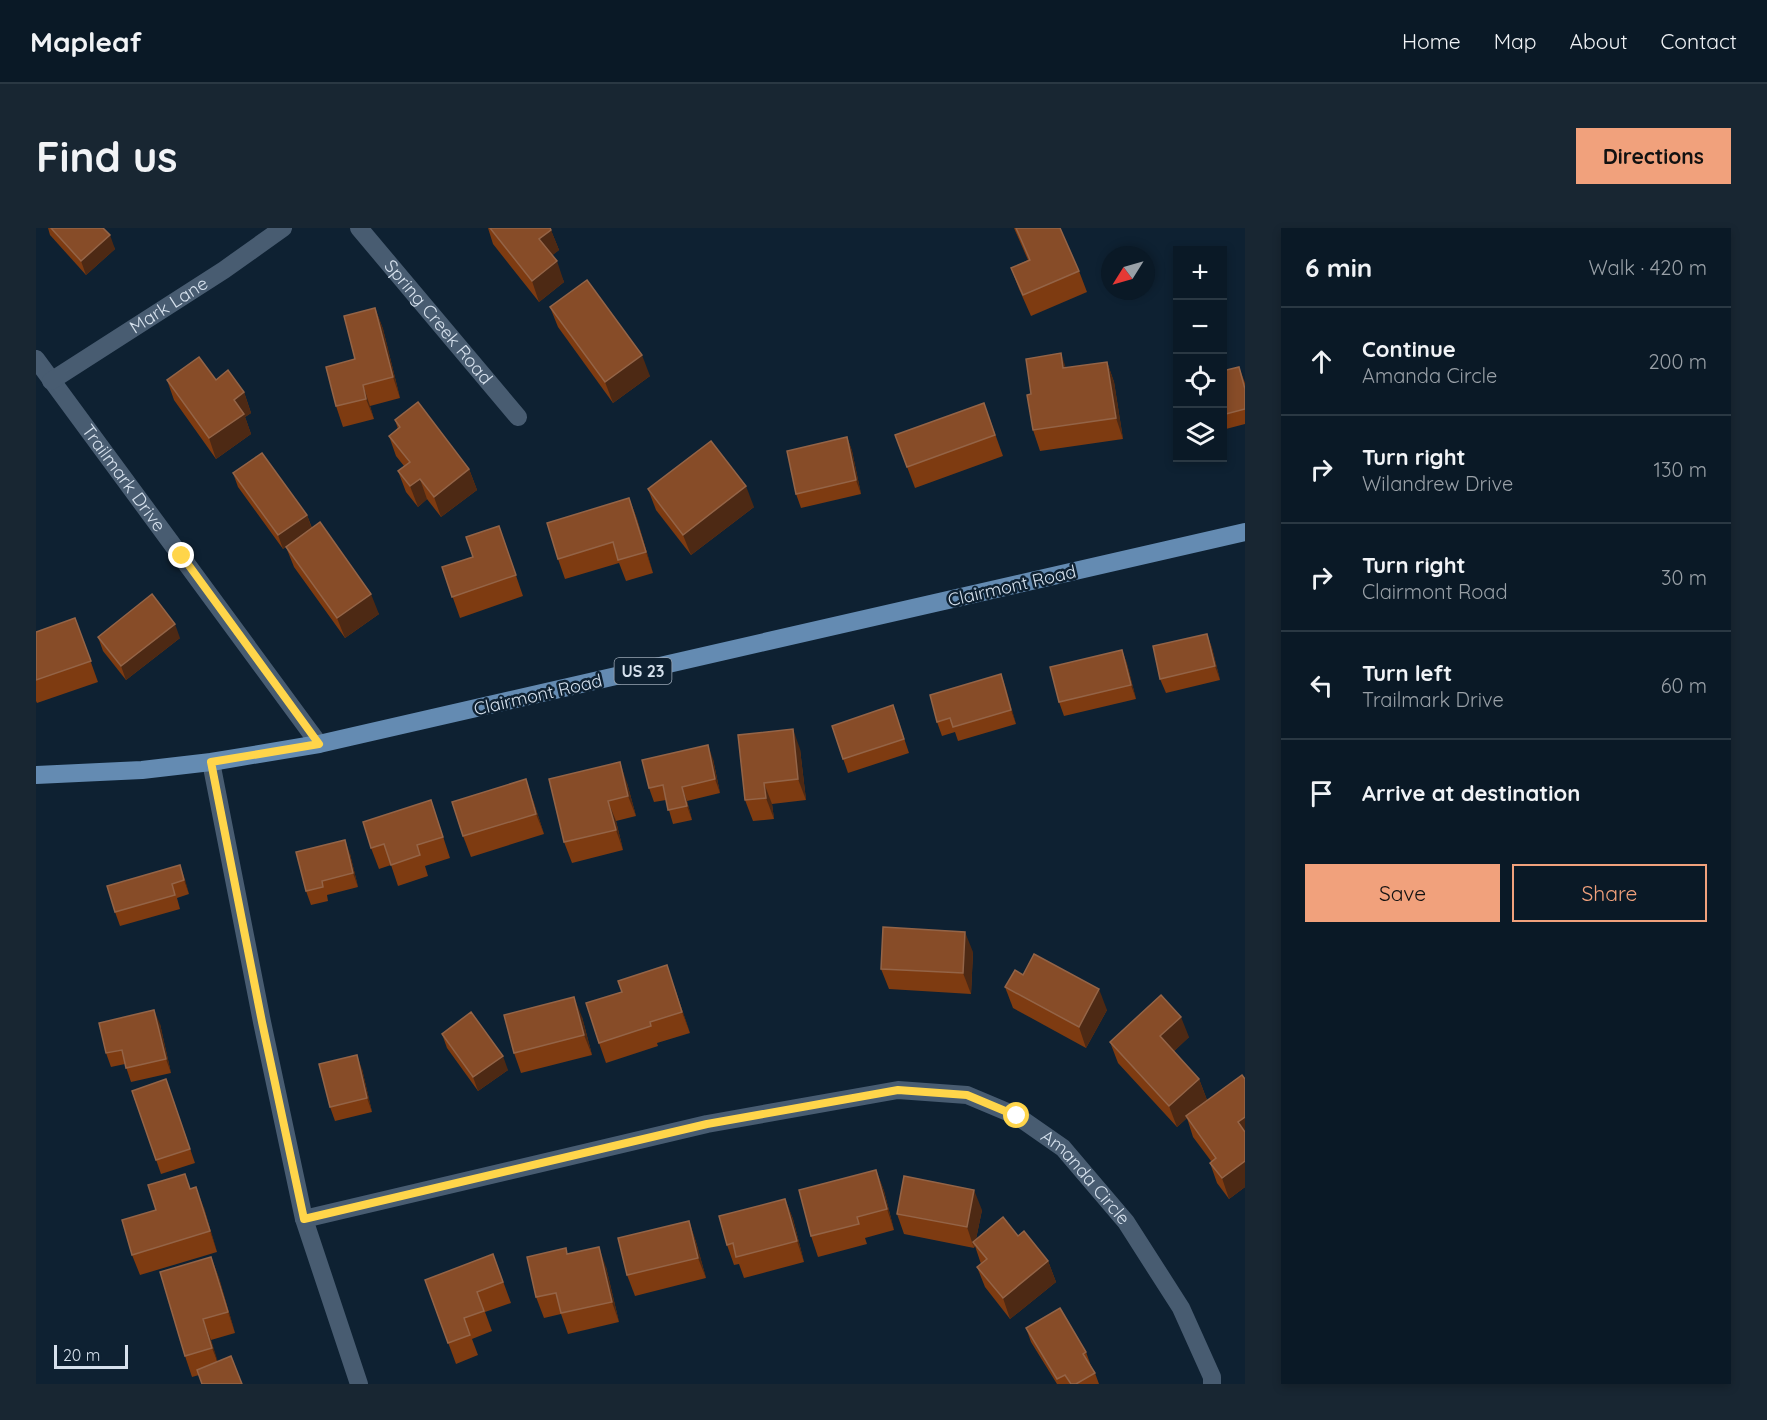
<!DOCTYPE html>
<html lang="en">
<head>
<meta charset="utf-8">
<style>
  :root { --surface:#0a1926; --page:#182632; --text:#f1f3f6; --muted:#99a0a7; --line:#2a3843; --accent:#f1a17c }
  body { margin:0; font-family:Quicksand,sans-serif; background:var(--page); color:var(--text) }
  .controls { position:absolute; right:18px; top:18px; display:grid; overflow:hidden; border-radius:0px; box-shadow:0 3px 9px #0003 }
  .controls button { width:54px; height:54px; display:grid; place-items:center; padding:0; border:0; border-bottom:2px solid var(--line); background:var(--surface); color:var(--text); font:30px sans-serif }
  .compass { position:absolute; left:1065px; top:18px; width:54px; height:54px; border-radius:50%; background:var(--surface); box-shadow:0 3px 9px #0003; rotate:233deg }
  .scale { position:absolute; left:18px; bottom:15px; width:74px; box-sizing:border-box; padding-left:6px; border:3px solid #d6e1ed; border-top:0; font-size:16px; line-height:21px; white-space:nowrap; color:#d6e1ed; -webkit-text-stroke:4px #0e2132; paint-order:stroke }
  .stop { position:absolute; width:18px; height:18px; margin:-14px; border:4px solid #ffd54a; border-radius:50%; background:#fff }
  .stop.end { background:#ffd54a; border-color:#fff; box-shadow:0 2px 6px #0008 }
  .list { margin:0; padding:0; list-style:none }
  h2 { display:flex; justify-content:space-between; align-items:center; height:78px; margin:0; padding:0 24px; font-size:26px }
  h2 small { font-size:20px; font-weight:400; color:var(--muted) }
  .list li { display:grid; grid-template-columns:39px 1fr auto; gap:18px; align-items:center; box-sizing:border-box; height:108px; padding:0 24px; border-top:2px solid var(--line) }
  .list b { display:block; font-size:22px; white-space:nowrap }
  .list p { margin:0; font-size:20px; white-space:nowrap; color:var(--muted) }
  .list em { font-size:20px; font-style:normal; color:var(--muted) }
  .actions { display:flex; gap:12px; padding:18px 24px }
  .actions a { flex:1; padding:14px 0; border:2px solid var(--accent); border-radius:0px; text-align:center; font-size:21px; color:var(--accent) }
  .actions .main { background:var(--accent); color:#111 }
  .icon { flex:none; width:33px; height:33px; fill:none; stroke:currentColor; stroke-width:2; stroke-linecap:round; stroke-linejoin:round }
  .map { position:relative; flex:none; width:1209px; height:1156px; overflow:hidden; border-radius:0px }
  header { display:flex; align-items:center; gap:36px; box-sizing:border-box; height:84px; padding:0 30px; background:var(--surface); border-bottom:2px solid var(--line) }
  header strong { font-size:28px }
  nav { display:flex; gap:33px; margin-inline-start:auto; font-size:21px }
  .intro { display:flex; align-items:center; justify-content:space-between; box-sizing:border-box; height:144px; padding:0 36px }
  h1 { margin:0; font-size:42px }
  .button { padding:15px 27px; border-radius:0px; background:var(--accent); color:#111; font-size:21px; font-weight:700 }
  main { display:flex; gap:36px; padding:0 36px }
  aside { flex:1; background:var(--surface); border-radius:0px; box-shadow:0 3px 9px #0003 }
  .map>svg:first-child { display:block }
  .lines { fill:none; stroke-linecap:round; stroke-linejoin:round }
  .minor { stroke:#485c71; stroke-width:18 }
  .major { stroke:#648bb2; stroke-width:18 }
  .wall { fill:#7e3b11 }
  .shaded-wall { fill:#4d2914 }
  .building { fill:#874c28; stroke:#946447; stroke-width:1.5 }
  .route { stroke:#ffd54a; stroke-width:8 }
  .labels { text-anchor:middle; stroke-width:5; stroke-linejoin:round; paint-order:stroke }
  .shield { fill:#0e2132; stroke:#9aa7b5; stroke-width:1.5 }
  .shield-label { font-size:16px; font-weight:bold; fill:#d6e1ed }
  .street-label { font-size:18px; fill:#d6e1ed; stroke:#0e2132 }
</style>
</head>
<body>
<header>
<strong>Mapleaf</strong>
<nav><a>Home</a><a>Map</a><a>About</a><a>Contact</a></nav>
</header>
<div class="intro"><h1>Find us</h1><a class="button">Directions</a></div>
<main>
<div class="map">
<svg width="1209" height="1156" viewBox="0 0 1209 1156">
  <rect width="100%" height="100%" fill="#0e2132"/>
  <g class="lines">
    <!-- minor -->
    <g class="minor">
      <path id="s1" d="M323 0 482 189"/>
      <path id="s2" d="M0 131 283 516"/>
      <path id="s3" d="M15 153 188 42 247 0"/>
      <path d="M175 534 226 794 268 991 323 1156"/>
      <path id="s4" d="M268 991 671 896 862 862 931 867 981 888 1027 920 1090 994 1145 1080 1176 1149V1156"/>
    </g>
    <!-- major -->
    <path class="major" d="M0 547 106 542 175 534 283 516 1209 304"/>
  </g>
  <!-- wall -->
  <g class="wall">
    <path d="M12 0H67L79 21 50 47 14 7Z"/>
    <path d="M452 0H514L523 22 516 27 528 54 503 74 457 16Z"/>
    <path d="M978 0H1024L1043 43 1051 64 995 88 983 61 975 40 992 32Z"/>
    <path d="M514 79 614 148 577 175 522 99Z"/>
    <path d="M339 80 347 101 364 170 334 178 338 191 307 199 300 178Z"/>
    <path d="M1071 134 1078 154 1087 211 1004 223 997 202 995 166 1030 140Z"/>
    <path d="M1203 139 1209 155V196L1186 202V143Z"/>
    <path d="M131 152H180L208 164 215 185 209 189 215 206 180 231 138 172Z"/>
    <path d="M948 175 967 228 879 260 859 207Z"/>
    <path d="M359 192 433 241 441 262 405 289 391 271 382 279 370 264 362 243 368 238 360 228 353 208 362 201Z"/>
    <path d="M811 209 816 223 825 266 765 280 760 266Z"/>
    <path d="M197 245 271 287 276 300 343 386 309 410 258 339 250 319 247 321 202 259Z"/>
    <path d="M612 261 718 279 655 327 620 282Z"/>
    <path d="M593 270 601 291 617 345 590 353 583 335 529 351 522 331Z"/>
    <path d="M463 298 487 368 424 390 406 339 437 329Z"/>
    <path d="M39 390 62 454 1 475 0 473V404Z"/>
    <path d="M1171 406 1176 420 1184 452 1130 465 1124 451Z"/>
    <path d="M62 409 144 410 90 452 67 423Z"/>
    <path d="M1086 422 1091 436 1100 471 1028 488 1023 474Z"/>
    <path d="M965 446 980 496 922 513 919 504 906 508 901 494Z"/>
    <path d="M857 477 873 525 812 545 796 498Z"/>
    <path d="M764 521 770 572 736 576 738 591 717 593 709 572Z"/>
    <path d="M677 531 684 565 651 573 656 592 637 596 630 572 618 574 613 560Z"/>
    <path d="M591 555 600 588 580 593 587 622 536 635 528 614Z"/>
    <path d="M497 572 508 606 435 629 427 608Z"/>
    <path d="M402 593 414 630 389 638 392 648 362 658 355 637 343 641 335 620Z"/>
    <path d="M314 626 322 659 291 667 292 673 275 677 270 663Z"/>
    <path d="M144 637 153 666 141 670 144 681 84 698 79 684Z"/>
    <path d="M937 724 935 766 853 761 845 741Z"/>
    <path d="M987 747 1071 782 1050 820 977 780 969 759Z"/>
    <path d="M638 758 654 805 621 815 622 818 570 835 563 815Z"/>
    <path d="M546 789 556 827 485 845 478 825Z"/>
    <path d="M124 796 135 845 95 854 89 836 75 839 70 825Z"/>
    <path d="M406 806 472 842 442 863 411 820Z"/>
    <path d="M1153 809 1138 823 1163 851 1171 872 1165 877 1209 851V959L1193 971 1181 955 1174 935 1175 933 1157 909 1151 890 1141 899 1082 835 1074 814Z"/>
    <path d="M326 841 336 884 299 893 294 879Z"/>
    <path d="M130 851 159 935 125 946 96 863Z"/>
    <path d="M840 942 848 963 858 1002 829 1010 831 1016 782 1029 775 1008Z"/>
    <path d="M154 961 168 980 181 1024 104 1047 96 1027 120 982Z"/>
    <path d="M749 971 757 991 768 1034 708 1050 703 1036 698 1037 691 1017Z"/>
    <path d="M946 982 940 1011 982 1008 1012 1033 1020 1054 974 1091 949 1059 941 1039 945 1036 939 1018 938 1020 868 1006 861 986Z"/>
    <path d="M653 993 660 1014 670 1050 599 1068 591 1047Z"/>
    <path d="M457 1026 475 1075 449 1084 456 1103 436 1111 442 1127 420 1136 389 1052Z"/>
    <path d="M532 1026 570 1039 583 1094 532 1106 525 1086 508 1090 500 1069Z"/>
    <path d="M175 1029 183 1050 199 1105 175 1112 181 1133 206 1156H166L163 1147 156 1149 149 1128Z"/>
    <path d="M990 1100 1050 1124 1055 1138 1059 1145 1063 1156H1021L995 1114Z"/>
  </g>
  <!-- shaded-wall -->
  <g class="shaded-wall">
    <path d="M515 2 523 22 511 32 503 11Z"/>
    <path d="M74 7 79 21 50 47 45 33Z"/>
    <path d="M521 33 528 54 503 74 496 53Z"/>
    <path d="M339 80 347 101 364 170 357 149Z"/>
    <path d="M1025 125 1032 146 1027 140Z"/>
    <path d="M606 127 614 148 577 175 569 154Z"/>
    <path d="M1071 134 1078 154 1087 211 1080 190Z"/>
    <path d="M327 157 334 178 338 191 330 171Z"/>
    <path d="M208 164 215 185 209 189 215 206 180 231 173 210 198 172Z"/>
    <path d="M811 209 816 223 825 266 820 252Z"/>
    <path d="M433 241 441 262 405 289 398 269Z"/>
    <path d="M384 251 391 271 382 279 374 258Z"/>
    <path d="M710 258 718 279 655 327 647 307Z"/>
    <path d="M593 270 601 291 617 345 610 324Z"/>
    <path d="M271 287 276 301 247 321 242 307Z"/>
    <path d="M335 366 343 386 309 410 301 390Z"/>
    <path d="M139 396 144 410 90 452 85 438Z"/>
    <path d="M1171 406 1176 420 1184 452 1179 438Z"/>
    <path d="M1086 422 1091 436 1100 471 1095 457Z"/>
    <path d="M965 446 970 460 980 496 975 482Z"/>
    <path d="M757 501 764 521 770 572 762 551Z"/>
    <path d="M672 517 677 531 684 565 679 551Z"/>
    <path d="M584 534 591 555 600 588 592 568Z"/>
    <path d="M490 551 497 572 508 606 500 586Z"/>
    <path d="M728 555 736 576 738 591 730 570Z"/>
    <path d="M646 559 651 573 656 592 651 578Z"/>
    <path d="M572 573 580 593 587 622 580 602Z"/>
    <path d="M309 612 314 626 322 659 317 645Z"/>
    <path d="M144 637 149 651 153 666 148 652Z"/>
    <path d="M929 704 937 724 935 766 927 745Z"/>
    <path d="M631 737 638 758 654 805 646 784Z"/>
    <path d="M1063 761 1071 782 1050 820 1043 799Z"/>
    <path d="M538 769 546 789 556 827 548 807Z"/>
    <path d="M118 782 124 796 135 845 130 831Z"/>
    <path d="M1145 789 1153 809 1132 829 1124 808Z"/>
    <path d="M321 827 326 841 336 884 331 870Z"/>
    <path d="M467 828 472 842 442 863 437 849Z"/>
    <path d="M1163 851 1171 872 1141 899 1133 878Z"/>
    <path d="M1209 889V913L1202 894Z"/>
    <path d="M1209 933V959L1193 971 1186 950Z"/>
    <path d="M840 942 848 963 858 1002 851 981Z"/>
    <path d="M160 959 168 980 181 1024 174 1003Z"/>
    <path d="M938 962 946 982 939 1016 937 1014 938 1020 931 999Z"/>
    <path d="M749 971 757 991 768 1034 761 1013Z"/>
    <path d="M653 993 660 1014 670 1050 662 1030Z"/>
    <path d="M563 1019 570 1039 583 1094 576 1074Z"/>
    <path d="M175 1029 183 1050 199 1105 192 1084Z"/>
    <path d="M1012 1033 1020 1054 974 1091 967 1070Z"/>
    <path d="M167 1091 175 1112 184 1140 176 1120Z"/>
  </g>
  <!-- building -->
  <g class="building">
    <path d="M15 0H67L74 7 45 33Z"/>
    <path d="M454 0H514L515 2 503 11 521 33 496 53Z"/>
    <path d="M980 0H1024L1043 43 987 67 975 40 994 32Z"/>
    <path d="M551 52 606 127 569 154 514 79Z"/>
    <path d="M339 80 357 149 327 157 330 171 300 178 290 139 319 131 308 88Z"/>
    <path d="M1025 125 1027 140 1071 134 1080 190 997 202 991 167 995 166 990 131Z"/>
    <path d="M163 129 180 152 192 142 208 164 198 172 208 186 173 210 131 152Z"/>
    <path d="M1203 139 1209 161V181L1186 187V143Z"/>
    <path d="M382 174 433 241 398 269 384 251 374 258 362 243 374 234 353 208 364 199 359 192Z"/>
    <path d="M948 175 959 207 871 239 859 207Z"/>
    <path d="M811 209 820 252 760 266 751 223Z"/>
    <path d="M675 213 710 258 647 307 612 261Z"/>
    <path d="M226 225 271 287 242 307 197 245Z"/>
    <path d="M593 270 610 324 582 332 577 314 522 331 511 295Z"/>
    <path d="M284 294 335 366 301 390 250 319Z"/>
    <path d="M463 298 480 347 416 369 406 339 437 329 430 309Z"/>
    <path d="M116 366 139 396 85 438 62 409Z"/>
    <path d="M39 390 55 433 0 452V404Z"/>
    <path d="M1171 406 1179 438 1124 451 1117 418Z"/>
    <path d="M1086 422 1095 457 1023 474 1014 439Z"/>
    <path d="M965 446 975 482 917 499 914 490 901 494 894 467Z"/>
    <path d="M857 477 868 511 807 531 796 498Z"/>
    <path d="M757 501 762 551 728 555 730 570 709 572 702 507Z"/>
    <path d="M672 517 679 551 646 559 651 578 632 582 627 557 613 560 606 532Z"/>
    <path d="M584 534 592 568 572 573 580 602 528 614 513 551Z"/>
    <path d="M490 551 500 586 427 608 416 574Z"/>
    <path d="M395 572 407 609 381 617 384 627 355 637 348 616 335 620 327 594Z"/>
    <path d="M309 612 317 645 286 653 287 659 270 663 260 624Z"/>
    <path d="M144 637 148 652 136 656 139 667 79 684 71 658Z"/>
    <path d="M847 699 929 704 927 745 845 741Z"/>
    <path d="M998 726 1063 761 1043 799 969 759 979 742 987 747Z"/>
    <path d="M631 737 646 784 614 794 615 798 563 815 550 775 586 764 582 753Z"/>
    <path d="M1125 767 1145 789 1124 808 1163 851 1133 878 1074 814Z"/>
    <path d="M538 769 548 807 478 825 468 787Z"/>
    <path d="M118 782 130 831 90 840 86 822 70 825 63 795Z"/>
    <path d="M435 784 467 828 437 849 406 806Z"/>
    <path d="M321 827 331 870 294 879 283 836Z"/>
    <path d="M1206 847 1209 851V889L1202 894 1209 904V933L1186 950 1174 935 1180 930 1150 888Z"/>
    <path d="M130 851 154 921 120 932 96 863Z"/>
    <path d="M840 942 851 981 821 989 823 996 775 1008 763 962Z"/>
    <path d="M149 946 154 961 160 959 174 1003 96 1027 86 992 120 982 112 957Z"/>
    <path d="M868 948 938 962 931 999 861 986Z"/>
    <path d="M749 971 761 1013 700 1029 697 1015 691 1017 683 988Z"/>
    <path d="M967 989 982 1008 988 1003 1012 1033 967 1070 941 1039 951 1031 937 1014Z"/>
    <path d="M653 993 662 1030 591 1047 582 1010Z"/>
    <path d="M563 1019 576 1074 525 1085 520 1065 500 1069 491 1029 530 1020 531 1026Z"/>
    <path d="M457 1026 467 1054 441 1064 448 1083 428 1090 434 1107 412 1115 389 1052Z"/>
    <path d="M175 1029 192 1084 167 1091 176 1120 149 1128 124 1044Z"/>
    <path d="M1024 1080 1050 1124 1047 1126 1059 1145 1040 1156H1035L1029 1147 1021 1151 990 1100Z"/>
    <path d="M195 1128 206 1156H166L161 1142Z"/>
  </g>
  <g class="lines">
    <!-- route -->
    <path class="route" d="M146 328 283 516 175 534 226 794 268 991 671 896 862 862 931 867 981 888"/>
  </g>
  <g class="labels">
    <!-- shield labels -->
    <rect class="shield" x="578.5" y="430" width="57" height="26" rx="4.5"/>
    <g class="shield-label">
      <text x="607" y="449">US 23</text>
    </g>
    <!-- street labels -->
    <g class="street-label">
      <text dy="6" stroke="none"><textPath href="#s3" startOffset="140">Mark Lane</textPath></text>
      <text dy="6" stroke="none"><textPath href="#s1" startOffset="123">Spring Creek Road</textPath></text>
      <text dy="6" stroke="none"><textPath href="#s2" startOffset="148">Trailmark Drive</textPath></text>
      <text transform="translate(976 358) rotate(-13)" y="6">Clairmont Road</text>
      <text transform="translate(502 467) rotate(-13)" y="6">Clairmont Road</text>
      <text dy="6" stroke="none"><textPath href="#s4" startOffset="824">Amanda Circle</textPath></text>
    </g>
  </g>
</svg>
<div class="controls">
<button>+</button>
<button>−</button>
<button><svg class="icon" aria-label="locate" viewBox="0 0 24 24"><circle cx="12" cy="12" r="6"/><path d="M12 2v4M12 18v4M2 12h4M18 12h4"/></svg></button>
<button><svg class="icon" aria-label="layers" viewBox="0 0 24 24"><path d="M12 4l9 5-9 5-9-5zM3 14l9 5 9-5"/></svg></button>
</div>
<svg class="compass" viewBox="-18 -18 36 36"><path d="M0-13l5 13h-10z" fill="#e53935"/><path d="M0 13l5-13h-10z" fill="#99a0a7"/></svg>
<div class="scale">20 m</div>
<div class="stop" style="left:981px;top:888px"></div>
<div class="stop end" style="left:146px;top:328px"></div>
</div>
<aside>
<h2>6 min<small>Walk · 420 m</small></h2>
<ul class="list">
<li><svg class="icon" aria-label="ahead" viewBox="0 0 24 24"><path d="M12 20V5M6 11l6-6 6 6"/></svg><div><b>Continue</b><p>Amanda Circle</p></div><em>200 m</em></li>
<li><svg class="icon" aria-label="right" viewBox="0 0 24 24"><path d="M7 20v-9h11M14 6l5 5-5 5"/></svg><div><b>Turn right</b><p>Wilandrew Drive</p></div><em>130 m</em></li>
<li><svg class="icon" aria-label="right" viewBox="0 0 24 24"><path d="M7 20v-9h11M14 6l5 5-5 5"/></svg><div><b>Turn right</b><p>Clairmont Road</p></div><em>30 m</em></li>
<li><svg class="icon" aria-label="left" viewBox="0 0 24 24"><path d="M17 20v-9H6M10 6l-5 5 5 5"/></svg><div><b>Turn left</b><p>Trailmark Drive</p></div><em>60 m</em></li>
<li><svg class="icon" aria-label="arrive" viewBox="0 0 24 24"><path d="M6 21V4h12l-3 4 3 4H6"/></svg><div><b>Arrive at destination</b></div></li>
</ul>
<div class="actions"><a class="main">Save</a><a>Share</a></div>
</aside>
</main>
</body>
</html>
